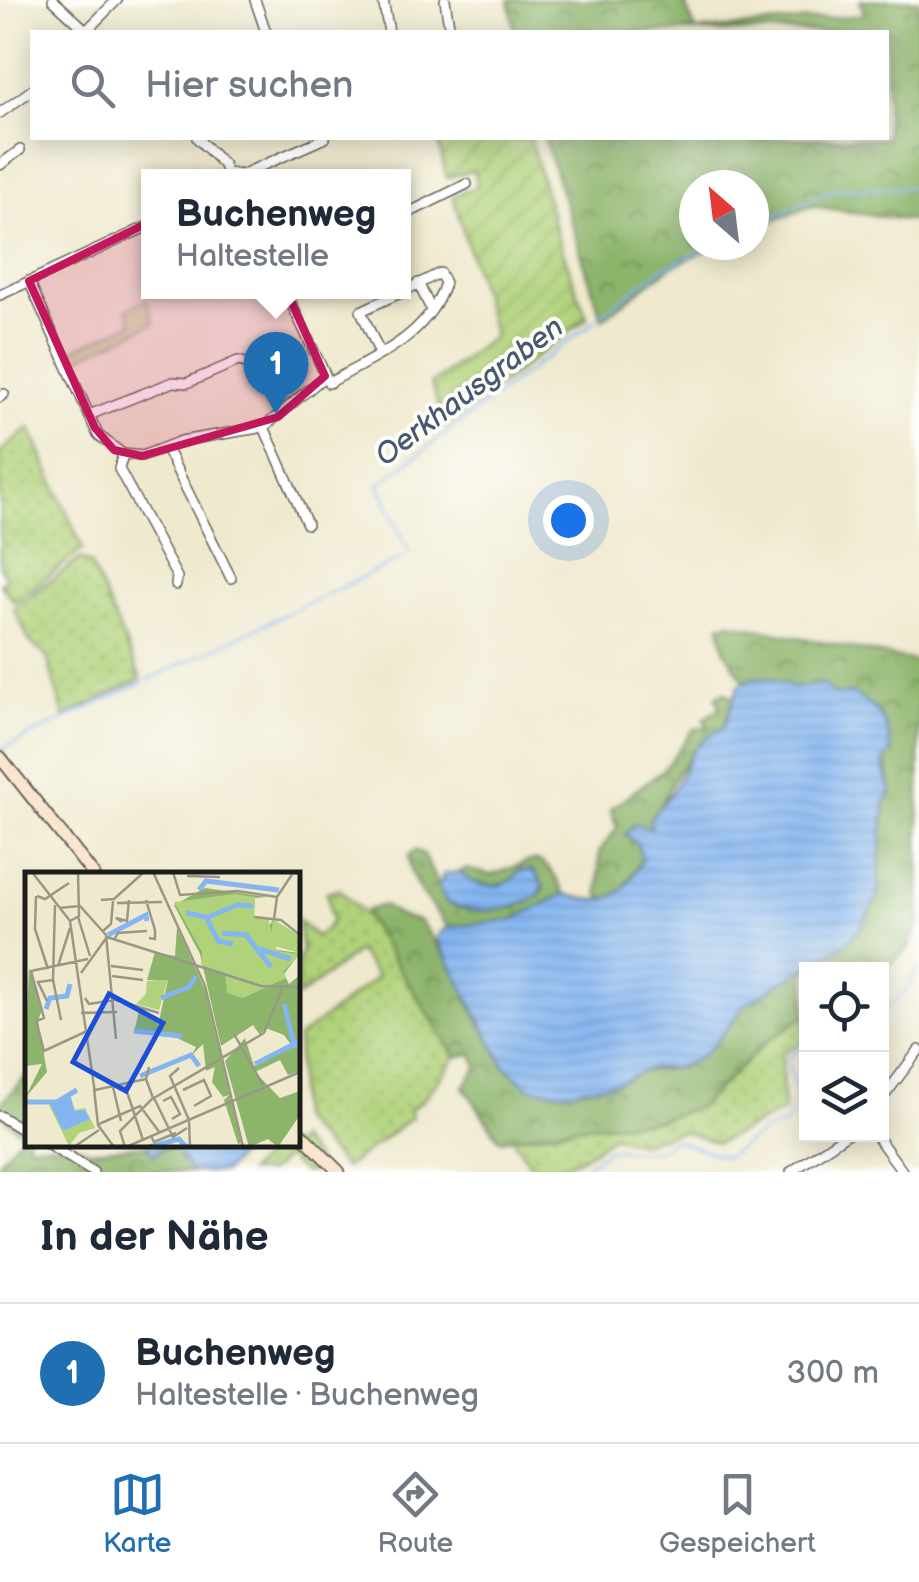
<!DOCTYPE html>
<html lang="de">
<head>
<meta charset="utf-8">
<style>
  :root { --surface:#fff; --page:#f6f6f7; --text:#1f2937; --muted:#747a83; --line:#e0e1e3; --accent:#1f6fb2 }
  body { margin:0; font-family:"Balsamiq Sans",sans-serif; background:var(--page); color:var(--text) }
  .controls { position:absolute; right:30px; bottom:30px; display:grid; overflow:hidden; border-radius:0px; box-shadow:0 5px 25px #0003 }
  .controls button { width:90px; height:90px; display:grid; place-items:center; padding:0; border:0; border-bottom:2px solid var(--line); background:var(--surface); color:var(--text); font:50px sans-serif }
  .compass { position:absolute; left:679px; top:170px; width:90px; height:90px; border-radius:50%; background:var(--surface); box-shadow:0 5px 25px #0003; rotate:332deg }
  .you { position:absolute; left:568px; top:520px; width:35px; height:35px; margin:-25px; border:8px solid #fff; border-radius:50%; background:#1a73e8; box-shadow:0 0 0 15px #1a73e833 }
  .badge { display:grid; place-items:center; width:65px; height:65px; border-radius:50%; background:var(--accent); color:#fff; font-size:32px; font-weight:700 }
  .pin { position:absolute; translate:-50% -82px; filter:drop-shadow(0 2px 5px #0008) }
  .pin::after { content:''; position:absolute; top:52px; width:35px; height:30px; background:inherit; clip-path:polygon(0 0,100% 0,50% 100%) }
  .popup { position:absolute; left:141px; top:169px; width:270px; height:130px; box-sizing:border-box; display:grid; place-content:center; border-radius:0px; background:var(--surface); filter:drop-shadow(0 2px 8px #0005); font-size:32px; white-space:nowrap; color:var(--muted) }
  .popup b { font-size:38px; color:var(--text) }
  .popup::after { content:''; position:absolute; left:50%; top:100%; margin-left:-20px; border:20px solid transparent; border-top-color:var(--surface) }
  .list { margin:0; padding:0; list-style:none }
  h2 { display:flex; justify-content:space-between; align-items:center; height:130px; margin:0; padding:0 40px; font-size:42px }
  h2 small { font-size:32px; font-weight:400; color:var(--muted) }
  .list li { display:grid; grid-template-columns:65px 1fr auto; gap:30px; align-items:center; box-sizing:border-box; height:140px; padding:0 40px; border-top:2px solid var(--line) }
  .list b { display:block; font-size:38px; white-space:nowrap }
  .list p { margin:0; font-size:32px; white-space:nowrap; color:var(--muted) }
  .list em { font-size:32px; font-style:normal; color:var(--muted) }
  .icon { flex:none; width:55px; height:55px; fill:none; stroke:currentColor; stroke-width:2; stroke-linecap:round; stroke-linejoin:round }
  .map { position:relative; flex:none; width:919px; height:1172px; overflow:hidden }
  .search { position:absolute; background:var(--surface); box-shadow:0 5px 25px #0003; left:30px; right:30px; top:30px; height:110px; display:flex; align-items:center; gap:25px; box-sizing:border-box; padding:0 35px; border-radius:0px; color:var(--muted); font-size:38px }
  .sheet { height:270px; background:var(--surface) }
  nav { display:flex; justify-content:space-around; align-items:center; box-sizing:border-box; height:140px; border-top:2px solid var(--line); background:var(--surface); font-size:28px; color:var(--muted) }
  nav a { display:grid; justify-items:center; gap:5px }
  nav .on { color:var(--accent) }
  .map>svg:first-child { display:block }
  .grass { fill:url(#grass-dots); stroke:#66774b; stroke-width:2.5 }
  .forest { fill:url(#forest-crowns); stroke:#546843; stroke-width:2.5 }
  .park { fill:#b0d27a; stroke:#66774b; stroke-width:2.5 }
  .garden { fill:url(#garden-furrows); stroke:#66774b; stroke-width:2.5 }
  .water { fill:url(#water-rules); stroke:#506886; stroke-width:2.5 }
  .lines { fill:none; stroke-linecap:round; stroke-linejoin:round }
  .stream { stroke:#84b5f0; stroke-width:2.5 }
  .street-casing { stroke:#66645a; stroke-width:12 }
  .secondary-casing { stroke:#66645a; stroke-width:15 }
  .street { stroke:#fff; stroke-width:9 }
  .secondary { stroke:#fbe5cf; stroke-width:11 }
  .marked { fill:#c2185b; fill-opacity:0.2; stroke:#c2185b; stroke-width:8; stroke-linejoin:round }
  .labels { text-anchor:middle; stroke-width:8; stroke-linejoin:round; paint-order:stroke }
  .water-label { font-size:30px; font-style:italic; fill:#465971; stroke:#fdfcf7 }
  .inset-river { fill:none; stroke:#84b5f0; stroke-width:5 }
  .inset-road { fill:none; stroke:#9b9787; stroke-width:2.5 }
  .view { fill:#1d4ed8; fill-opacity:0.15; stroke:#1d4ed8; stroke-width:5 }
  .inset-edge { fill:none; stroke:#1c1c1c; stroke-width:5 }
</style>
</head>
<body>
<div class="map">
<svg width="919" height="1172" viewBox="0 0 919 1172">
  <defs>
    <pattern id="grass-dots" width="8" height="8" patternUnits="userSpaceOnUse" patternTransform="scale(2.5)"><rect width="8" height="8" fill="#b0d27a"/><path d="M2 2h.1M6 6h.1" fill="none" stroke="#97b469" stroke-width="1.8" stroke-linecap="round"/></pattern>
    <pattern id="forest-crowns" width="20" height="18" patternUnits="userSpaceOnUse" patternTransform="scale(2.5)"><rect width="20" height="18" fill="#8cb46a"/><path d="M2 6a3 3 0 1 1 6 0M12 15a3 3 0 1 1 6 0" fill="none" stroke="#729256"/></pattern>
    <pattern id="garden-furrows" width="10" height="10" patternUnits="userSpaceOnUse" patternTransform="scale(2.5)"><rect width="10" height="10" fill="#b0d27a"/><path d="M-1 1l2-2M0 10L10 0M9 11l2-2" fill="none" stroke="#97b469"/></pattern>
    <pattern id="water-rules" width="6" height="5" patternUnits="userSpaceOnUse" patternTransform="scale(2.5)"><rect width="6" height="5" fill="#84b5f0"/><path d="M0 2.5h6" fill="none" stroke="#719bcd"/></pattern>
  </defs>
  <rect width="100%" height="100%" fill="#fdfcf7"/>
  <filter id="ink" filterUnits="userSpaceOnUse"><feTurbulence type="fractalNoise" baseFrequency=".01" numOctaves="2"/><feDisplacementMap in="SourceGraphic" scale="20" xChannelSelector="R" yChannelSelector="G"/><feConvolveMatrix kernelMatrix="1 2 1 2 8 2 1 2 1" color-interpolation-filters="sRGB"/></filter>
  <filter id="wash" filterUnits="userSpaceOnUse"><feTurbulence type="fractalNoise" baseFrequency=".0048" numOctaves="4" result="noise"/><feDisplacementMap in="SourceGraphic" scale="40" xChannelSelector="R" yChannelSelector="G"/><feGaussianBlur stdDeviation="2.25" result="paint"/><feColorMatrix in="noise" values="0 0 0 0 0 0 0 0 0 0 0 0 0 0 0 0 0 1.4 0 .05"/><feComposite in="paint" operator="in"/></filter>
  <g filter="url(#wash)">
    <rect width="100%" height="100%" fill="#efe9ce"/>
    <!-- grass -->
    <g class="grass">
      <path d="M30 428 83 549 15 602 0 584 7 577 0 567V452Z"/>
      <path d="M80 559 90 563 141 679 64 717 47 657 30 642 14 608Z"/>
      <path d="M339 889 365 915 456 1057 422 1101 409 1110 412 1117 345 1168 298 1118V1038L377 977 358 951 298 997V958L302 953 298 921 317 937 332 922 327 892Z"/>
      <path d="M806 1015V1040L782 1053 783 1111 718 1143 681 1131 640 1143 612 1136C590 1154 563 1172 533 1168L512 1138 699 1107 766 1042Z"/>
      <path d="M298 1140 316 1159 311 1172H301L286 1156 270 1172H248L276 1145 298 1144Z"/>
    </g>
    <!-- forest -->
    <g class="forest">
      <path d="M509 0H683L696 31 864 15 860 0H919V222L812 206 754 228V185H694V245H718L672 266 602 319 544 138H886V32H515Z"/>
      <path d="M730 623 919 662V924L908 949 882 972 806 969V1015L766 1042 699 1107 658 1120 563 1128 500 1140 464 1087 478 1066 472 1053 456 1057 365 915 367 910 383 905 399 916 420 921 462 979 469 1002 504 1065 563 1092 616 1083 637 1072 675 1068 712 1047 746 1004 844 945 859 930 877 899 885 804 891 791 877 710 860 698 834 695 822 684 793 688 753 678 744 681 725 651 720 625Z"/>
      <path d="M725 692 735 698 724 727C688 744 666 791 652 827L638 825 625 835 637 844 642 859 619 895 606 900 599 894V852L617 828 610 809 664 769 694 729 708 726 703 719 720 708 716 696Z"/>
      <path d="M415 850 423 854 446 902 515 907 516 877 499 887 468 881 460 872 466 869 491 875C531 866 538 839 564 894L512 920 448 927C433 907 407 882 409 855Z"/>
      <path d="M27 1076 28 1144 75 1145 89 1150 146 1145 158 1152 168 1147 175 1149 191 1172H54L27 1161 12 1172H0V1160L22 1134 0 1113V1104Z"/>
    </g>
    <!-- park -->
    <path class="park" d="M147 299 154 323 72 361 68 352 133 323 127 309Z"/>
    <!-- garden -->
    <path class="garden" d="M437 138H530L557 235 587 318 445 427 431 384 494 336 453 196 477 187 474 170 447 178Z"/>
    <!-- water -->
    <g class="water">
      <path d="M753 678H770L793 688 823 684 837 696 851 693C879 708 890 722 891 753L883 763 891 791 885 804 877 899 859 930 844 945 746 1004 712 1047 696 1060 675 1068H651L616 1083 563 1092 529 1088 504 1065 437 939 439 933 448 927 512 920 564 894C608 906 621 901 642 859L637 844 625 834 635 824 652 828 649 820C657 809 667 800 674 788 692 756 689 745 724 727L739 685Z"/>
      <path d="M533 870 543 885 539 896C508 911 477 917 446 902L438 886 444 874 460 872C476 889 506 892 519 871Z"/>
      <path d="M146 1145H248L224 1172H191L175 1149 161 1148 154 1155Z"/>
    </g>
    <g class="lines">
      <!-- stream -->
      <g class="stream">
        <path d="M754 226 832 190 919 188"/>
        <path d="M600 316 662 269 714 245"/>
        <path d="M410 555 379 484 596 320"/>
        <path d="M148 680 403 558"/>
        <path d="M2 749 143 682"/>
        <path d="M882 1012 904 994 919 967"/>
        <path d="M578 1172 608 1149C635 1149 648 1159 674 1140L726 1157 766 1130 786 1124 798 1099 787 1059 806 1044"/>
      </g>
    </g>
  </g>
  <g filter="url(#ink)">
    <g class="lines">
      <!-- street casing -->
      <g class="street-casing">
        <g id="street">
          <path d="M53 0 88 32"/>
          <path d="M255 0 266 32"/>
          <path d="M383 0 389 32"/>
          <path d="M445 0 450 32"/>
          <path d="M86 31 117 0"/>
          <path d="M0 113 32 90"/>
          <path d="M197 138 224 165 227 176"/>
          <path d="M0 165 20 150"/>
          <path d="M228 173 241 175 325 138"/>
          <path d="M404 215 467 184"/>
          <path d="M29 281 98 435 123 454 142 456 181 441 264 427 325 376"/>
          <path d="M418 283 431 309"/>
          <path d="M286 292 329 383C374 357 428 337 445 283L440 273 404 291"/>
          <path d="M0 295 148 226"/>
          <path d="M380 354 361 311 402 292"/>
          <path d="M0 397 4 394"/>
          <path d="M89 415 173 382 187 383 238 361 246 363"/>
          <path d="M264 427 307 524"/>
          <path d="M166 448 231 578"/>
          <path d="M123 454 119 469 177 577 176 585"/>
          <path d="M882 1099 919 1050"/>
          <path d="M0 1116 28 1133"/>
          <path d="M875 1134 903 1172"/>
          <path d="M47 1144 93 1172"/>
          <path d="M791 1172 847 1134"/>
        </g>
      </g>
      <!-- secondary casing -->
      <g class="secondary-casing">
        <g id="secondary">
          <path d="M0 757 93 874"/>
          <path d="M298 1131 339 1172"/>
        </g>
      </g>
      <!-- street -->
      <use href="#street" class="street"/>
      <!-- secondary -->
      <use href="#secondary" class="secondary"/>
    </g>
  </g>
  <!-- marked area -->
  <path class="marked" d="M227 184 252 215 325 376 278 417 142 456 114 450 95 428 29 281Z"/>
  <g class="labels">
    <!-- water labels -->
    <g class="water-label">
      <text transform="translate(469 391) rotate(-37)" y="10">Oerkhausgraben</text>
    </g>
  </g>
  <!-- overview -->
  <g transform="translate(25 872)">
    <rect width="275" height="275" fill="#efe9ce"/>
    <path d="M143 107 134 138 111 132 121 122 122 109ZM45 222 50 238 60 236 70 256 54 261 44 274 24 233ZM46 225 49 240 60 238 65 247 38 259 26 231Z" fill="#b0d27a" fill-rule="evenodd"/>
    <path d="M180 16 243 25 230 26 229 44 243 46V57L248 47 251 78 275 81 259 102 264 112 275 103V199L263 203 255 188 230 200 255 226 275 219V243L253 275 243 267 224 275 200 189 220 166 229 194 267 174 259 163 241 156 235 163 228 153 196 174 175 82 149 33ZM152 55 180 118 216 271 213 272 199 228 204 223 198 225 187 210 190 195 181 199 178 172 166 184 171 175 152 166 109 160 115 135 134 149 143 108H122L130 80 150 84ZM4 96 17 138 13 148 22 200 0 226 17 192 0 194Z" fill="#8cb46a"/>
    <path d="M248 47 275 64V81L245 73Z" fill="#b0d27a"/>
    <path d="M210 22 230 25 229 45 243 46 252 79 275 82 258 100 261 106 218 126 202 121 200 101 176 93 177 80 149 30Z" fill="#b0d27a"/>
    <path d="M46 225 49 239 60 238 65 247 38 259 25 232Z" fill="#84b5f0"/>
    <path class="inset-river" d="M174 18 181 9 254 18M161 41 181 45 193 69 208 72M183 45 212 33 228 34M197 61 221 63 246 95M83 63 121 43 122 49M234 77 266 87M136 126 164 115 171 104M259 132 270 176M21 137 25 126 42 124 45 112M109 159 157 164M230 192 275 169M115 204 166 183 174 194M0 230H32L52 218M124 275 154 267 161 275"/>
    <path class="inset-road" d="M7 0 45 49 70 221M128 0 180 114 218 275M148 0 155 23 212 19 252 25M232 0 275 1M162 4 195 5M11 24 10 57 23 97M12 24 20 27 44 11M76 28 89 27 118 1M121 28 130 58V67L124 66M92 31 137 30M30 33 28 108 36 148M34 36 55 34 81 63 91 167M53 45 65 84M229 45 256 48 275 63M249 47 252 25 268 1M45 49 54 44 53 0M97 50 91 46 102 49 104 28M78 59 86 52 88 29M82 65 236 114 275 115M89 68 93 61 122 59M33 94 45 56M86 94 118 98M56 101 82 65M87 104 118 108M60 126 64 132 89 128M88 127 134 141M22 129 13 110 28 108M56 141 92 140M60 160 19 179 11 149 19 146 6 99 63 87M209 162 238 213M154 196 145 204 164 248 165 275M100 214 118 268M88 215 96 249M69 217 73 253 89 275M70 218 121 207 124 195M158 218 179 208 186 224 169 234M138 229 146 225 155 242 147 247M74 252 115 234 135 261M162 256 148 265 129 226 239 161 257 117M126 264 129 270 151 261M49 275 74 258M100 275 95 259 128 226 121 207M101 275 275 200"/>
    <path class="view" d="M84 122 138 151 101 219 48 190Z"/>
    <rect width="275" height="275" class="inset-edge"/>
  </g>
</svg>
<div class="controls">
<button><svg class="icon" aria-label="locate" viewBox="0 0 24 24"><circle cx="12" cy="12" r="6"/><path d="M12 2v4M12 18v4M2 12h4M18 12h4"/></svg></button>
<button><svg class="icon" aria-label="layers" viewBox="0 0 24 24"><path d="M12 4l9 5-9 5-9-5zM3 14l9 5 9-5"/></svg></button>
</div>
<svg class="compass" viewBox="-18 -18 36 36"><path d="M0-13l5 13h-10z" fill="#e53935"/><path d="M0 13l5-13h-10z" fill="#747a83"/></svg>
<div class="you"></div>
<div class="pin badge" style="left:276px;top:414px">1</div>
<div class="popup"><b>Buchenweg</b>Haltestelle</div>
<div class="search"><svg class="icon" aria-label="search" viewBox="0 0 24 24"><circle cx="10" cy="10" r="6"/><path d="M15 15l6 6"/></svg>Hier suchen</div>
</div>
<section class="sheet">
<h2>In der Nähe<small></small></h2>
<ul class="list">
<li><span class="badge">1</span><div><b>Buchenweg</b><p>Haltestelle · Buchenweg</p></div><em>300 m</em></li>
</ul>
</section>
<nav>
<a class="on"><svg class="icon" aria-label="map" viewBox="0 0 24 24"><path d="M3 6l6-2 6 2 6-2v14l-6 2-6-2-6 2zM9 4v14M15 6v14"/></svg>Karte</a>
<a><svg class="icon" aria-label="directions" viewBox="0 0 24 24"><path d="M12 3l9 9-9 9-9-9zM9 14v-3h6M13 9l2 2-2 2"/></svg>Route</a>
<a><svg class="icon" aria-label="saved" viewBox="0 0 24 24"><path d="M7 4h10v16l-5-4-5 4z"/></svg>Gespeichert</a>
</nav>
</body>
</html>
